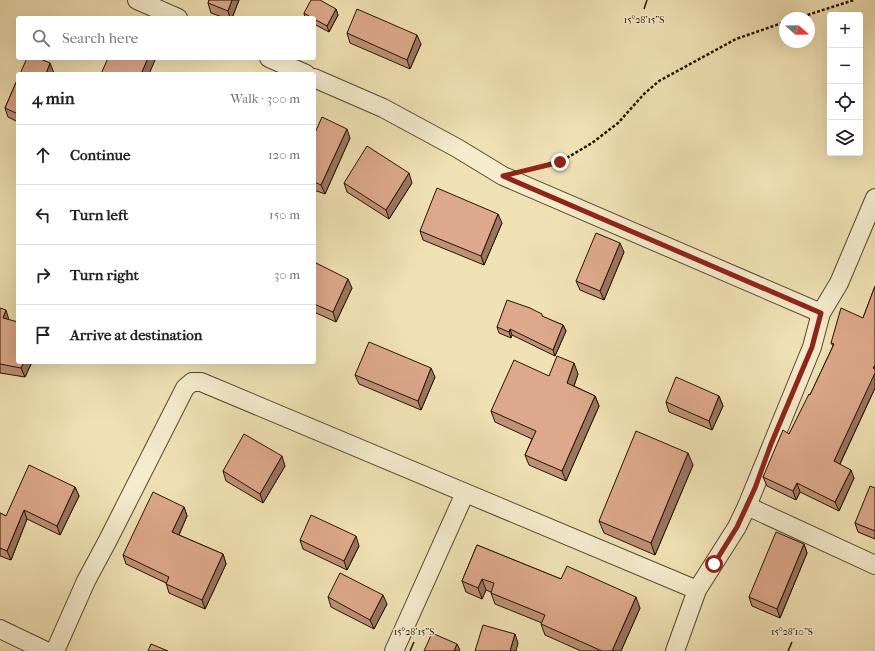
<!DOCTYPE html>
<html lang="en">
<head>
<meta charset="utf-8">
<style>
  :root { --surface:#fff; --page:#f2f2f2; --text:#222; --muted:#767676; --line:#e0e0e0 }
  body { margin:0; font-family:"IM FELL French Canon",serif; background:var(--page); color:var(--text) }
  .controls { position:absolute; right:12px; top:12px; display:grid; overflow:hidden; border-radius:4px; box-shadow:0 4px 16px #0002 }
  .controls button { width:36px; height:36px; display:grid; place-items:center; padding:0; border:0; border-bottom:1px solid var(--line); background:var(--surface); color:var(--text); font:20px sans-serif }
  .compass { position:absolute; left:779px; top:12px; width:36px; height:36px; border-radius:50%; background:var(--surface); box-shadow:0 4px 16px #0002; rotate:110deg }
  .stop { position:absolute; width:12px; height:12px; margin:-9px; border:3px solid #8f2418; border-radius:50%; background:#fff }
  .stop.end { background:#8f2418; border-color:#fff; box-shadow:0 1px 4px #0008 }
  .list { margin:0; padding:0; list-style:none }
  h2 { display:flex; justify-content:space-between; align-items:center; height:52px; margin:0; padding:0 16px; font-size:17px }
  h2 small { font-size:13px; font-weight:400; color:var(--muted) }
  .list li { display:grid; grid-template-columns:26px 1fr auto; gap:12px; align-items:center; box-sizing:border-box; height:60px; padding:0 16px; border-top:1px solid var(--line) }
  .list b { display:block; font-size:15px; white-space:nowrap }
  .list em { font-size:13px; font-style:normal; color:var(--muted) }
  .icon { flex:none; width:22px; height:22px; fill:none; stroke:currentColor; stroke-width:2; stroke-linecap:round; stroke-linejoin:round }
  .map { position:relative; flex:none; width:875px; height:651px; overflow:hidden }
  .search { position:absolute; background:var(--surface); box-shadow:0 4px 16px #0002; left:16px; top:16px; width:300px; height:44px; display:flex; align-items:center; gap:10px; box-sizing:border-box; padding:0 14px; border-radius:4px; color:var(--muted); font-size:15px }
  .panel { position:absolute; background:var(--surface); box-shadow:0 4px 16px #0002; left:16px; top:72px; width:300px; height:292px; border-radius:4px }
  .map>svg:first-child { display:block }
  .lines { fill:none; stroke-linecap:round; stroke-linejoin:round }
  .street-casing { stroke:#56472d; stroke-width:20 }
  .path { stroke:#231400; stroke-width:2.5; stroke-dasharray:3 2; stroke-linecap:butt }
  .street { stroke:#f5ecce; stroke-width:18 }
  .wall { fill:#be9078; stroke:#231400 }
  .shaded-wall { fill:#9b7661; stroke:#231400 }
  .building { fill:#dda88b; stroke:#231400 }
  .route { stroke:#8f2418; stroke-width:5 }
  .ticks { fill:none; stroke:#231400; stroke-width:1.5 }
  .ticks-label { font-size:10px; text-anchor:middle; fill:#231400; stroke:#f5ecce; stroke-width:3; stroke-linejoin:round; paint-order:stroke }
</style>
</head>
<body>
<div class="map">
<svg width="875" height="651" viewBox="0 0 875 651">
  <rect width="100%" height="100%" fill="#f0e1b4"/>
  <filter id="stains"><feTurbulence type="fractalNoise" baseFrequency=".005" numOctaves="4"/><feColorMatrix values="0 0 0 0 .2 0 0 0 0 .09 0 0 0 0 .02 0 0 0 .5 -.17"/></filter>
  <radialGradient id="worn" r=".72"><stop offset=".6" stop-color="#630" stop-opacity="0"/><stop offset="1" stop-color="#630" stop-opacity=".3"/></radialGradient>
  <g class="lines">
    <!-- street casing -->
    <g class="street-casing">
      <g id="street">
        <path d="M137 0 178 18"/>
        <path d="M269 58 306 74"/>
        <path d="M314 78 383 108 457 148 503 176 821 313"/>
        <path d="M747 506 875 565"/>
        <path d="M0 629 46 651"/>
        <path d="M55 651 86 581 108 540 185 388 192 382H201L697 590"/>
        <path d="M394 651 465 493"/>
        <path d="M675 651 697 590 737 527 747 506 812 347 821 313 839 283 875 198"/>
      </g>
    </g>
    <!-- path -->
    <g class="path">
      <path d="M798 18 854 0"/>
      <path d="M529 170 560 162 592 143 618 123 644 94 659 81 736 39 785 22"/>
    </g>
    <!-- street -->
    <use href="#street" class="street"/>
  </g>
  <!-- wall -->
  <g class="wall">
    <path d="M209 0H239L232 18H225L211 13 208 3Z"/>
    <path d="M336 9 338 15 329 32 314 24V18H305L304 13Z"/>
    <path d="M347 33 421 44 410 69 350 43Z"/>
    <path d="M18 78V122L8 117 5 108Z"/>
    <path d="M314 135 350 138 325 194 314 190Z"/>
    <path d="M344 183H412L389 219 347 192Z"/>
    <path d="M502 223 484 265 423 240 420 231Z"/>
    <path d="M624 252 604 300 580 290 576 281Z"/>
    <path d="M314 262 352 288 336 322 314 312Z"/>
    <path d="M875 286V388L840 464 854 478 839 511 800 492 796 500 767 486 763 477 789 434 810 395 833 346 831 343 863 318Z"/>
    <path d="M0 308 9 320 32 362 25 377 0 373Z"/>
    <path d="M543 317 563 325 566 331 555 356 512 335 511 338 499 333 497 327Z"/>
    <path d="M578 374 574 386 595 396 599 406 566 481 529 465 525 455 532 439 495 422 491 411 549 376Z"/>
    <path d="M355 375 435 377 421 410 359 384Z"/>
    <path d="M719 396 723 406 712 430 669 412 666 402Z"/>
    <path d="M693 465 655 555 604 533 599 521Z"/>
    <path d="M285 466 263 503 226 481 223 471Z"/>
    <path d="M75 487 79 496 60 535 27 519 11 560 0 556V513L6 516Z"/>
    <path d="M875 488V539L858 532 855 523Z"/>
    <path d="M184 507 187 516 179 535 223 554 226 564 205 609 169 593 166 583 126 564 123 555Z"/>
    <path d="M300 540 359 546 347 570 303 549Z"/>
    <path d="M804 544 807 553 780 618 752 606 749 597Z"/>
    <path d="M477 545 561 579 640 608 621 651H581L545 635 541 624 542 623 495 604 491 593V592L486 590 482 599 466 592 462 581Z"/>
    <path d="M328 597 387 604 374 629 331 607Z"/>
  </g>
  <!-- shaded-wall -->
  <g class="shaded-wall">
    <path d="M232 0H239L232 18H230L228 11Z"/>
    <path d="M336 9 338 15 329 32 327 26Z"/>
    <path d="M417 35 421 44 410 69 407 60Z"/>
    <path d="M148 58H156L149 74H141Z"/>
    <path d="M50 63 54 73 53 74H46Z"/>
    <path d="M347 129 350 138 325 194 321 185Z"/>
    <path d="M409 173 412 183 389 219 386 210Z"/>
    <path d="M498 214 502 223 484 265 481 256Z"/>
    <path d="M620 243 624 252 604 300 600 291Z"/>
    <path d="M348 279 352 288 336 322 333 312Z"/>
    <path d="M6 310 9 320 3 318Z"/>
    <path d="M563 325 566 331 555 356 553 350Z"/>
    <path d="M510 329 512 335 511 338 509 332Z"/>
    <path d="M24 362H32L25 377 21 368Z"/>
    <path d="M574 363 578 374 571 394 567 383Z"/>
    <path d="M875 365V388L837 470 834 461Z"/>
    <path d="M431 368 435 377 421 410 418 401Z"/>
    <path d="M595 396 599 406 566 481 562 471Z"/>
    <path d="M719 396 723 406 712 430 709 421Z"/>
    <path d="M688 453 693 465 655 555 651 543Z"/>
    <path d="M282 456 285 466 263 503 260 494Z"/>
    <path d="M851 470 854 478 839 511 835 502Z"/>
    <path d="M797 483 800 492 796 500 793 491Z"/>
    <path d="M75 487 79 496 60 535 57 526Z"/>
    <path d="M184 507 187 516 176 541 172 532Z"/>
    <path d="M24 510 27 519 11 560 7 551Z"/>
    <path d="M356 536 359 546 347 570 344 561Z"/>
    <path d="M804 544 807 553 780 618 777 609Z"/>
    <path d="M223 554 226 564 205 609 202 600Z"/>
    <path d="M482 579 486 590 482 599 478 588Z"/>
    <path d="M383 595 387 604 374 629 370 620Z"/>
    <path d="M636 597 640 608 621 651H612Z"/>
    <path d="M515 634 518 643 516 651H510Z"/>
    <path d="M457 644 460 650 459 651H454Z"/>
  </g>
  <!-- building -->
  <g class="building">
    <path d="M209 0H232L228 11 208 3Z"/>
    <path d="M311 0H320L336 9 327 26 314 19V18H312L304 13Z"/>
    <path d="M357 9 417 35 407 60 347 33Z"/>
    <path d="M27 58H38L50 63 46 74H20Z"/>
    <path d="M108 58H148L141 74H101Z"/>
    <path d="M18 78V114L5 108Z"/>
    <path d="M322 117 347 129 321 185 314 182V135Z"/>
    <path d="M367 146 409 173 386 210 344 183Z"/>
    <path d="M437 188 498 214 481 256 420 231Z"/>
    <path d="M596 233 620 243 600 291 576 281Z"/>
    <path d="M314 262 348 279 333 312 314 304Z"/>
    <path d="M875 286V365L873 368 875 369V373L834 461 851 470 835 502 797 483 793 491 763 477 783 430 789 434 809 394 810 395 834 344 831 343 841 308 863 318Z"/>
    <path d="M507 300 530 308 542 314V316L563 325 553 350 510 329 509 332 497 327Z"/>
    <path d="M0 308 6 310 3 318 18 322V362H24L21 368 0 364Z"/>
    <path d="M369 342 431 368 418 401 355 375Z"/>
    <path d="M557 356 574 363 567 383 595 396 562 471 525 455 536 431 491 411 514 360 549 376Z"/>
    <path d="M676 377 719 396 709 421 666 402Z"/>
    <path d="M636 431 688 453 651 543 599 521Z"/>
    <path d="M244 434 282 456 260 494 223 471Z"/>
    <path d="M29 465 75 487 57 526 24 510 7 551 0 548V513L6 516Z"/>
    <path d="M870 486 875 488V531L855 523Z"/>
    <path d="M153 492 184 507 172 532 223 554 202 600 166 584 169 577 123 555Z"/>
    <path d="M311 515 356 536 344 561 300 540Z"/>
    <path d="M776 532 804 544 777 609 749 597Z"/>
    <path d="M477 545 561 579 567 566 636 597 612 651H602L541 624 545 615 491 593 494 583 482 579 478 588 462 581Z"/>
    <path d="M340 573 383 595 370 620 328 597Z"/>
    <path d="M483 625 515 634 510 651H475Z"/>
    <path d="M432 633 457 644 454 651H424Z"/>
    <path d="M151 644 168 651H148Z"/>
  </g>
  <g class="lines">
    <!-- route -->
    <path class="route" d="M560 162 503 176 821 313 812 347 771 444 755 488 737 527 714 564"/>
  </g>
  <!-- ticks -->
  <path class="ticks" d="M644 9 647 0M410 651 414 642M788 651 792 642"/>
  <g class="ticks-label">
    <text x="644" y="23">15°28'15"S</text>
    <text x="414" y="635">15°28'15"S</text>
    <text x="792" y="635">15°28'10"S</text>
  </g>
  <rect width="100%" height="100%" filter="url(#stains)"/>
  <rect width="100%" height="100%" fill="url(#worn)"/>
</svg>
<div class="controls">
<button>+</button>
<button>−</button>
<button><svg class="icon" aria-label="locate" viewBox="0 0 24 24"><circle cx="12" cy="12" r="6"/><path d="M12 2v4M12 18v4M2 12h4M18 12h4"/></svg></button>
<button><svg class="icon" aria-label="layers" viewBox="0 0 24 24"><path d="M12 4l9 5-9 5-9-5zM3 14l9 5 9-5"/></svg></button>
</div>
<svg class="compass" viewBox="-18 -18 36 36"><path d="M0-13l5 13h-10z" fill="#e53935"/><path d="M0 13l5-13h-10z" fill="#767676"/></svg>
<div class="stop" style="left:714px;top:564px"></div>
<div class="stop end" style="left:560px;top:162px"></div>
<div class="search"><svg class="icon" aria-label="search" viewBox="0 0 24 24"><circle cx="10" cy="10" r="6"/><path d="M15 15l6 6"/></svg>Search here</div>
<section class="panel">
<h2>4 min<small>Walk · 300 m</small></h2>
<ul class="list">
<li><svg class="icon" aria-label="ahead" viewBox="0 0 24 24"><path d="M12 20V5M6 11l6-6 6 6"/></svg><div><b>Continue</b></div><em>120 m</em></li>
<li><svg class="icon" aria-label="left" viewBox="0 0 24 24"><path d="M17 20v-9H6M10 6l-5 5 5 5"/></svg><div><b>Turn left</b></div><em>150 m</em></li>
<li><svg class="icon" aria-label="right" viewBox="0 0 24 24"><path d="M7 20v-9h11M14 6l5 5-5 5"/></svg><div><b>Turn right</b></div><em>30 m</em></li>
<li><svg class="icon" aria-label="arrive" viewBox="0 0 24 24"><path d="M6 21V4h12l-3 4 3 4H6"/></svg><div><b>Arrive at destination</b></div></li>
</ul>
</section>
</div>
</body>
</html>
